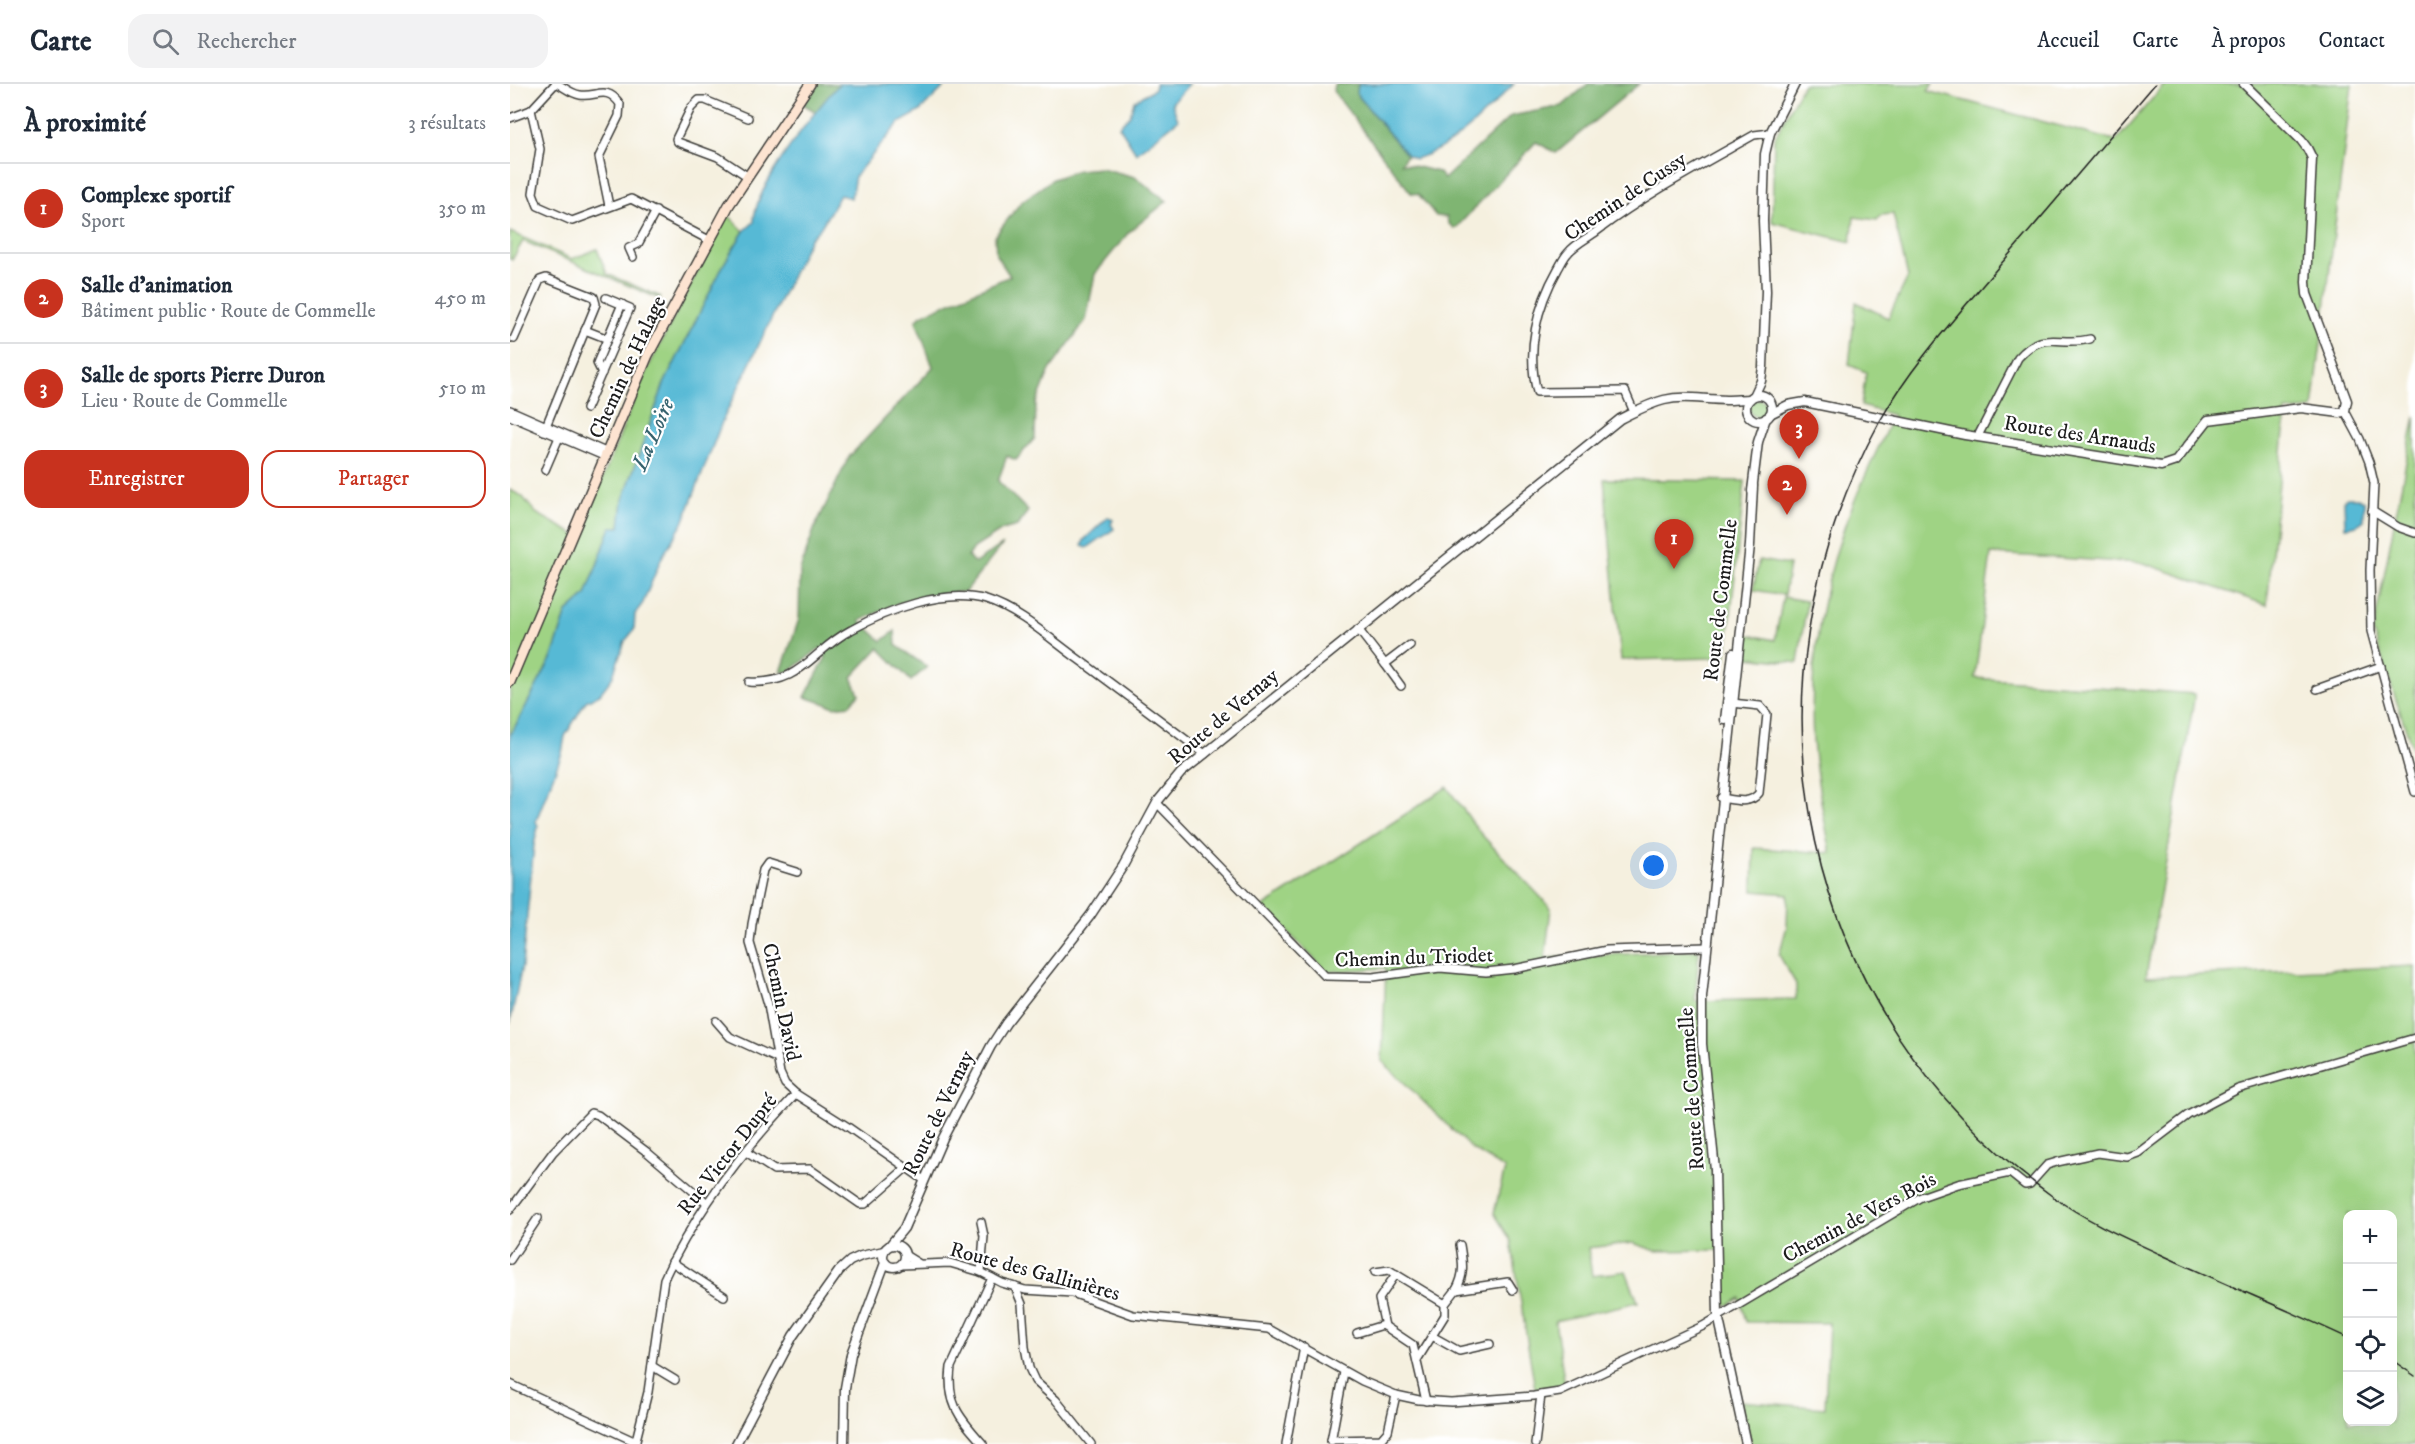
<!DOCTYPE html>
<html lang="fr">
<head>
<meta charset="utf-8">
<style>
  :root { --surface:#fff; --page:#f2f2f3; --text:#1f2937; --muted:#747a83; --line:#e0e1e3; --accent:#c8321e }
  body { margin:0; font-family:"IM FELL DW Pica",serif; background:var(--page); color:var(--text) }
  .controls { position:absolute; right:18px; bottom:18px; display:grid; overflow:hidden; border-radius:12px; box-shadow:0 6px 24px #0002 }
  .controls button { width:54px; height:54px; display:grid; place-items:center; padding:0; border:0; border-bottom:2px solid var(--line); background:var(--surface); color:var(--text); font:30px sans-serif }
  .you { position:absolute; left:1144px; top:782px; width:21px; height:21px; margin:-15px; border:4px solid #fff; border-radius:50%; background:#1a73e8; box-shadow:0 0 0 9px #1a73e833 }
  .badge { display:grid; place-items:center; width:39px; height:39px; border-radius:50%; background:var(--accent); color:#fff; font-size:20px; font-weight:700 }
  .pin { position:absolute; translate:-50% -50px; filter:drop-shadow(0 2px 3px #0008) }
  .pin::after { content:''; position:absolute; top:32px; width:21px; height:18px; background:inherit; clip-path:polygon(0 0,100% 0,50% 100%) }
  .list { margin:0; padding:0; list-style:none }
  h2 { display:flex; justify-content:space-between; align-items:center; height:78px; margin:0; padding:0 24px; font-size:26px }
  h2 small { font-size:20px; font-weight:400; color:var(--muted) }
  .list li { display:grid; grid-template-columns:39px 1fr auto; gap:18px; align-items:center; box-sizing:border-box; height:90px; padding:0 24px; border-top:2px solid var(--line) }
  .list b { display:block; font-size:22px; white-space:nowrap }
  .list p { margin:0; font-size:20px; white-space:nowrap; color:var(--muted) }
  .list em { font-size:20px; font-style:normal; color:var(--muted) }
  .actions { display:flex; gap:12px; padding:18px 24px }
  .actions a { flex:1; padding:14px 0; border:2px solid var(--accent); border-radius:18px; text-align:center; font-size:21px; color:var(--accent) }
  .actions .main { background:var(--accent); color:#fff }
  .icon { flex:none; width:33px; height:33px; fill:none; stroke:currentColor; stroke-width:2; stroke-linecap:round; stroke-linejoin:round }
  .map { position:relative; flex:none; width:1905px; height:1360px; overflow:hidden }
  header { display:flex; align-items:center; gap:36px; box-sizing:border-box; height:84px; padding:0 30px; background:var(--surface); border-bottom:2px solid var(--line) }
  header strong { font-size:28px }
  nav { display:flex; gap:33px; margin-inline-start:auto; font-size:21px }
  .search { width:420px; height:54px; background:var(--page); display:flex; align-items:center; gap:15px; box-sizing:border-box; padding:0 21px; border-radius:18px; color:var(--muted); font-size:22px }
  main { display:flex }
  aside { flex:1; background:var(--surface) }
  .map>svg:first-child { display:block }
  .green { fill:#9fd384; stroke:#5e7850; stroke-width:1.5; fill-rule:evenodd }
  .forest { fill:#7fb572; stroke:#4e6847; stroke-width:1.5 }
  .water { fill:#56b9d5; stroke:#396a78; stroke-width:1.5 }
  .lines { fill:none; stroke-linecap:round; stroke-linejoin:round }
  .minor-casing { stroke:#3d3c39; stroke-width:10 }
  .tertiary-casing { stroke:#3d3c39; stroke-width:11 }
  .secondary-casing { stroke:#3d3c39; stroke-width:12 }
  .minor { stroke:#fff; stroke-width:7 }
  .tertiary { stroke:#fff; stroke-width:8 }
  .secondary { stroke:#fde4d1; stroke-width:9 }
  .rail { stroke:#1c1c1c; stroke-width:1.5 }
  .labels { text-anchor:middle; stroke-width:4.5; stroke-linejoin:round; paint-order:stroke }
  .street-label { font-size:21px; fill:#1c1c1c; stroke:#fff }
  .water-label { font-size:22px; font-style:italic; fill:#36636f; stroke:#fff }
</style>
</head>
<body>
<header>
<strong>Carte</strong>
<div class="search"><svg class="icon" aria-label="search" viewBox="0 0 24 24"><circle cx="10" cy="10" r="6"/><path d="M15 15l6 6"/></svg>Rechercher</div>
<nav><a>Accueil</a><a>Carte</a><a>À propos</a><a>Contact</a></nav>
</header>
<main>
<aside>
<h2>À proximité<small>3 résultats</small></h2>
<ul class="list">
<li><span class="badge">1</span><div><b>Complexe sportif</b><p>Sport</p></div><em>350 m</em></li>
<li><span class="badge">2</span><div><b>Salle d'animation</b><p>Bâtiment public · Route de Commelle</p></div><em>450 m</em></li>
<li><span class="badge">3</span><div><b>Salle de sports Pierre Duron</b><p>Lieu · Route de Commelle</p></div><em>510 m</em></li>
</ul>
<div class="actions"><a class="main">Enregistrer</a><a>Partager</a></div>
</aside>
<div class="map">
<svg width="1905" height="1360" viewBox="0 0 1905 1360">
  <rect width="100%" height="100%" fill="#fff"/>
  <filter id="ink" filterUnits="userSpaceOnUse"><feTurbulence type="fractalNoise" baseFrequency=".0167" numOctaves="2"/><feDisplacementMap in="SourceGraphic" scale="12" xChannelSelector="R" yChannelSelector="G"/><feConvolveMatrix kernelMatrix="1 2 1 2 8 2 1 2 1" color-interpolation-filters="sRGB"/></filter>
  <filter id="wash" filterUnits="userSpaceOnUse"><feTurbulence type="fractalNoise" baseFrequency=".008" numOctaves="4" result="noise"/><feDisplacementMap in="SourceGraphic" scale="24" xChannelSelector="R" yChannelSelector="G"/><feGaussianBlur stdDeviation="1.35" result="paint"/><feColorMatrix in="noise" values="0 0 0 0 0 0 0 0 0 0 0 0 0 0 0 0 0 1.4 0 .05"/><feComposite in="paint" operator="in"/></filter>
  <g filter="url(#wash)">
    <rect width="100%" height="100%" fill="#f5f0df"/>
    <!-- green -->
    <g class="green">
      <path d="M1293 0H1423L1418 7 1606 57 1655 0H1842L1803 325 1776 327 1757 521 1633 479 1481 470 1465 594 1685 610 1636 893 1905 882V1360H1241L1231 1317 1315 1324 1319 1239 1236 1238 1230 1214 1219 1221 1214 1220 1212 1166 1146 1167 1123 1159 1078 1164 1082 1192 1116 1187 1128 1218 1045 1237 1055 1301 1025 1305 1001 1157 984 1129 995 1085 962 1065 872 977 876 884 817 888 753 823 937 703 971 750 1041 824 1035 874 1189 866 1185 917 1286 915V900L1269 871 1277 842 1278 810 1243 807 1244 764 1321 769C1313 731 1306 694 1303 656 1299 584 1311 511 1334 444 1347 406 1367 368 1383 331L1351 322 1356 288 1339 281 1346 218 1378 234 1398 193 1383 130 1371 131 1367 136 1344 133 1341 158 1262 138 1264 55ZM1838 1130H1882V1338H1838Z"/>
      <path d="M217 130 234 147 215 178 154 300 113 416 110 443H101L76 511 57 528 42 573 0 652V406L12 412 26 429 69 453 133 294Z"/>
      <path d="M0 148 62 175 87 165 97 190 151 213 150 215 13 157 2 176 0 175Z"/>
      <circle cx="1248" cy="324" r="9"/>
      <path d="M1905 332V672L1863 548Z"/>
      <path d="M1094 395 1235 397 1216 576 1207 574 1111 576Z"/>
      <path d="M1249 476 1279 481 1274 511 1243 506Z"/>
      <path d="M1273 513 1297 517 1288 579 1231 572 1234 550 1265 556Z"/>
    </g>
    <!-- forest -->
    <g class="forest">
      <path d="M309 0H329L306 28 293 20Z"/>
      <path d="M826 0H849L846 9 897 71 891 79 928 88 934 95 1001 32 1052 22 1078 0H1129L1046 69 1026 58 945 145 938 139 937 133 926 132 908 110 901 109 823 7Z"/>
      <path d="M591 84 625 93 657 117 619 148 585 190 576 236 540 286 526 320 525 354 506 376 497 372 488 397 518 427 507 442 492 446 464 464 458 473 465 479 493 460 455 508C411 509 389 518 350 537L372 557 385 547 386 561 417 583 401 597 369 564 342 593 349 610 340 621 325 623 295 613 316 573 310 564 279 588H271L289 535 290 486 305 443 339 373 423 283 406 237 411 231 500 192 486 171 485 152 511 118 543 95 568 86Z"/>
    </g>
    <!-- water -->
    <g class="water">
      <path d="M329 0H437L409 28 389 39 345 92 341 114 330 111 311 143 299 156 212 338 173 439 152 473 133 519 125 530 124 546 115 557 102 594 90 610 76 617 55 652 52 669 26 737 28 743 24 761 12 882 0 940V652L42 573 57 528 76 511 101 443H110L113 416 154 300 215 178 234 147 244 138C243 104 305 27 329 0Z"/>
      <path d="M645 0H679L662 19 668 36 626 69 609 42 620 31 624 17 644 5Z"/>
      <path d="M849 0H1004C975 29 946 63 905 75L897 71 846 9Z"/>
      <path d="M1837 414H1848L1854 417V436L1847 441 1835 443 1834 416Z"/>
      <path d="M598 433 603 436 601 440 604 445 577 464 572 462 574 456Z"/>
    </g>
  </g>
  <g filter="url(#ink)">
    <g class="lines">
      <!-- minor casing -->
      <g class="minor-casing">
        <g id="minor">
          <path d="M48 0C55 4 62 10 70 11 86 14 96 0 110 20L109 32 89 73 99 122"/>
          <path d="M21 26 30 65 23 109 28 122 62 137 121 115 199 156"/>
          <path d="M0 34 21 26 45 0"/>
          <path d="M237 92 208 73 168 58 166 55 181 24 189 16H195L238 34"/>
          <path d="M123 173 119 164 128 160 146 127"/>
          <path d="M75 246 98 255"/>
          <path d="M4 255 30 196 36 194 84 213 86 220 34 347"/>
          <path d="M92 289 87 279 112 220"/>
          <path d="M76 325 120 224 96 214"/>
          <path d="M0 326 98 369"/>
          <path d="M1835 327 1850 355 1859 378 1864 399 1860 486 1861 547 1905 708"/>
          <path d="M1124 328 1115 307 1027 308C1016 266 1027 222 1048 185 1051 180 1054 173 1058 169 1065 160 1078 154 1087 147 1136 110 1191 81 1244 51L1260 49"/>
          <path d="M0 332 96 373"/>
          <path d="M1468 352 1508 274C1535 244 1548 263 1580 255"/>
          <path d="M35 386 50 351"/>
          <path d="M1862 427 1888 443 1905 449"/>
          <path d="M848 545 875 580 900 561"/>
          <path d="M875 580 891 602"/>
          <path d="M239 598C292 601 301 567 341 546 377 526 434 504 476 516 508 526 537 552 564 572 608 604 651 637 695 670"/>
          <path d="M1807 605 1871 582"/>
          <path d="M1211 714C1225 716 1240 721 1249 709L1257 630 1250 622 1222 619"/>
          <path d="M647 719 815 892 863 893 930 884 976 888 1004 885 1097 866 1197 863"/>
          <path d="M287 788 258 779 253 786 242 840 240 859 258 920 270 989 275 1000 286 1010 338 1043 414 1096"/>
          <path d="M206 937 220 953 268 975"/>
          <path d="M236 1068 264 1086 300 1085 350 1120H355L396 1084"/>
          <path d="M0 1126 43 1068 81 1029 88 1031 137 1068 196 1118"/>
          <path d="M395 1171 408 1179"/>
          <path d="M0 1176 28 1134"/>
          <path d="M162 1178 214 1212"/>
          <path d="M391 1181 440 1179 471 1188 492 1199 515 1206 562 1209 623 1231 759 1245 852 1297 886 1311 909 1316 941 1318 1024 1312 1050 1308 1065 1301 1193 1242 1411 1113 1448 1100 1500 1089 1515 1101 1520 1100 1537 1081 1547 1078 1588 1069 1617 1073 1628 1069 1678 1031 1728 1005 1905 954"/>
          <path d="M471 1188 474 1152 471 1138"/>
          <path d="M865 1188 879 1186 935 1220"/>
          <path d="M505 1203 512 1220 515 1263 519 1284 525 1297 546 1316 581 1360"/>
          <path d="M946 1206C955 1190 953 1179 950 1161"/>
          <path d="M875 1242 869 1215 886 1190"/>
          <path d="M847 1249 873 1241 903 1261 916 1317"/>
          <path d="M922 1252 949 1267 980 1260"/>
          <path d="M907 1276 935 1231V1220L946 1206 998 1198 1003 1206"/>
          <path d="M142 1282 165 1296"/>
          <path d="M0 1300 126 1358"/>
          <path d="M821 1356 871 1355 878 1347 886 1311"/>
          <path d="M821 1357 834 1288"/>
          <path d="M125 1360 138 1308 154 1195C186 1126 234 1065 286 1010"/>
          <path d="M473 1360C450 1334 436 1320 441 1283L482 1194"/>
          <path d="M776 1360 794 1263"/>
          <path d="M1025 1360 1031 1311"/>
        </g>
      </g>
      <!-- tertiary casing -->
      <g class="tertiary-casing">
        <g id="tertiary">
          <circle cx="1249" cy="324" r="13"/>
          <path d="M1244 312 1251 297 1253 283 1256 207 1253 137 1255 70 1260 49 1285 0"/>
          <path d="M1260 330 1278 321 1295 318 1455 351 1651 382 1666 377 1698 336 1791 324 1830 329 1835 327 1837 317 1797 210 1796 198 1802 74 1797 64 1791 56 1734 0"/>
          <path d="M1242 407 1248 358 1256 334"/>
          <path d="M1215 636 1223 569"/>
          <circle cx="384" cy="1172" r="11"/>
          <path d="M380 1161 394 1144 433 1054 481 962 496 939 580 832 613 782 648 717 671 689 1110 335C1124 328 1138 320 1154 316 1175 311 1194 316 1216 316 1224 316 1232 315 1240 315"/>
          <path d="M226 1360 283 1252 329 1187 340 1177 351 1172 374 1167"/>
          <path d="M334 1360 335 1304 341 1270 375 1179"/>
          <path d="M1236 1360 1208 1231 1205 1086 1192 960V913L1240 461 1243 402"/>
        </g>
      </g>
      <!-- secondary casing -->
      <g class="secondary-casing">
        <path id="secondary" d="M0 598 138 271 219 121 300 0"/>
      </g>
      <!-- minor -->
      <use href="#minor" class="minor"/>
      <!-- tertiary -->
      <use href="#tertiary" class="tertiary"/>
      <!-- secondary -->
      <use href="#secondary" class="secondary"/>
      <!-- rail -->
      <g class="rail">
        <path d="M1645 0C1593 61 1542 121 1490 181 1448 231 1402 280 1370 337 1221 610 1290 929 1542 1112 1575 1136 1613 1153 1650 1170 1712 1199 1776 1225 1838 1254"/>
        <path d="M1882 1276 1905 1292"/>
      </g>
    </g>
  </g>
  <g class="labels">
    <!-- street labels -->
    <g class="street-label">
      <text transform="translate(1115 112) rotate(-34)" y="7">Chemin de Cussy</text>
      <text transform="translate(117 283) rotate(-65)" y="7">Chemin de Halage</text>
      <text transform="translate(1570 350) rotate(9)" y="7">Route des Arnauds</text>
      <text transform="translate(1210 516) rotate(-83)" y="7">Route de Commelle</text>
      <text transform="translate(713 632) rotate(-40)" y="7">Route de Vernay</text>
      <text transform="translate(904 873) rotate(-2)" y="7">Chemin du Triodet</text>
      <text transform="translate(272 918) rotate(78)" y="7">Chemin David</text>
      <text transform="translate(1181 1005) rotate(-94)" y="7">Route de Commelle</text>
      <text transform="translate(428 1029) rotate(-64)" y="7">Route de Vernay</text>
      <text transform="translate(217 1070) rotate(-52)" y="7">Rue Victor Dupré</text>
      <text transform="translate(1349 1133) rotate(-28)" y="7">Chemin de Vers Bois</text>
      <text transform="translate(525 1187) rotate(15)" y="7">Route des Gallinières</text>
    </g>
    <!-- water labels -->
    <g class="water-label">
      <text transform="translate(142 350) rotate(-67)" y="8">La Loire</text>
    </g>
  </g>
</svg>
<div class="controls">
<button>+</button>
<button>−</button>
<button><svg class="icon" aria-label="locate" viewBox="0 0 24 24"><circle cx="12" cy="12" r="6"/><path d="M12 2v4M12 18v4M2 12h4M18 12h4"/></svg></button>
<button><svg class="icon" aria-label="layers" viewBox="0 0 24 24"><path d="M12 4l9 5-9 5-9-5zM3 14l9 5 9-5"/></svg></button>
</div>
<div class="you"></div>
<div class="pin badge" style="left:1164px;top:485px">1</div>
<div class="pin badge" style="left:1277px;top:431px">2</div>
<div class="pin badge" style="left:1289px;top:375px">3</div>
</div>
</main>
</body>
</html>
